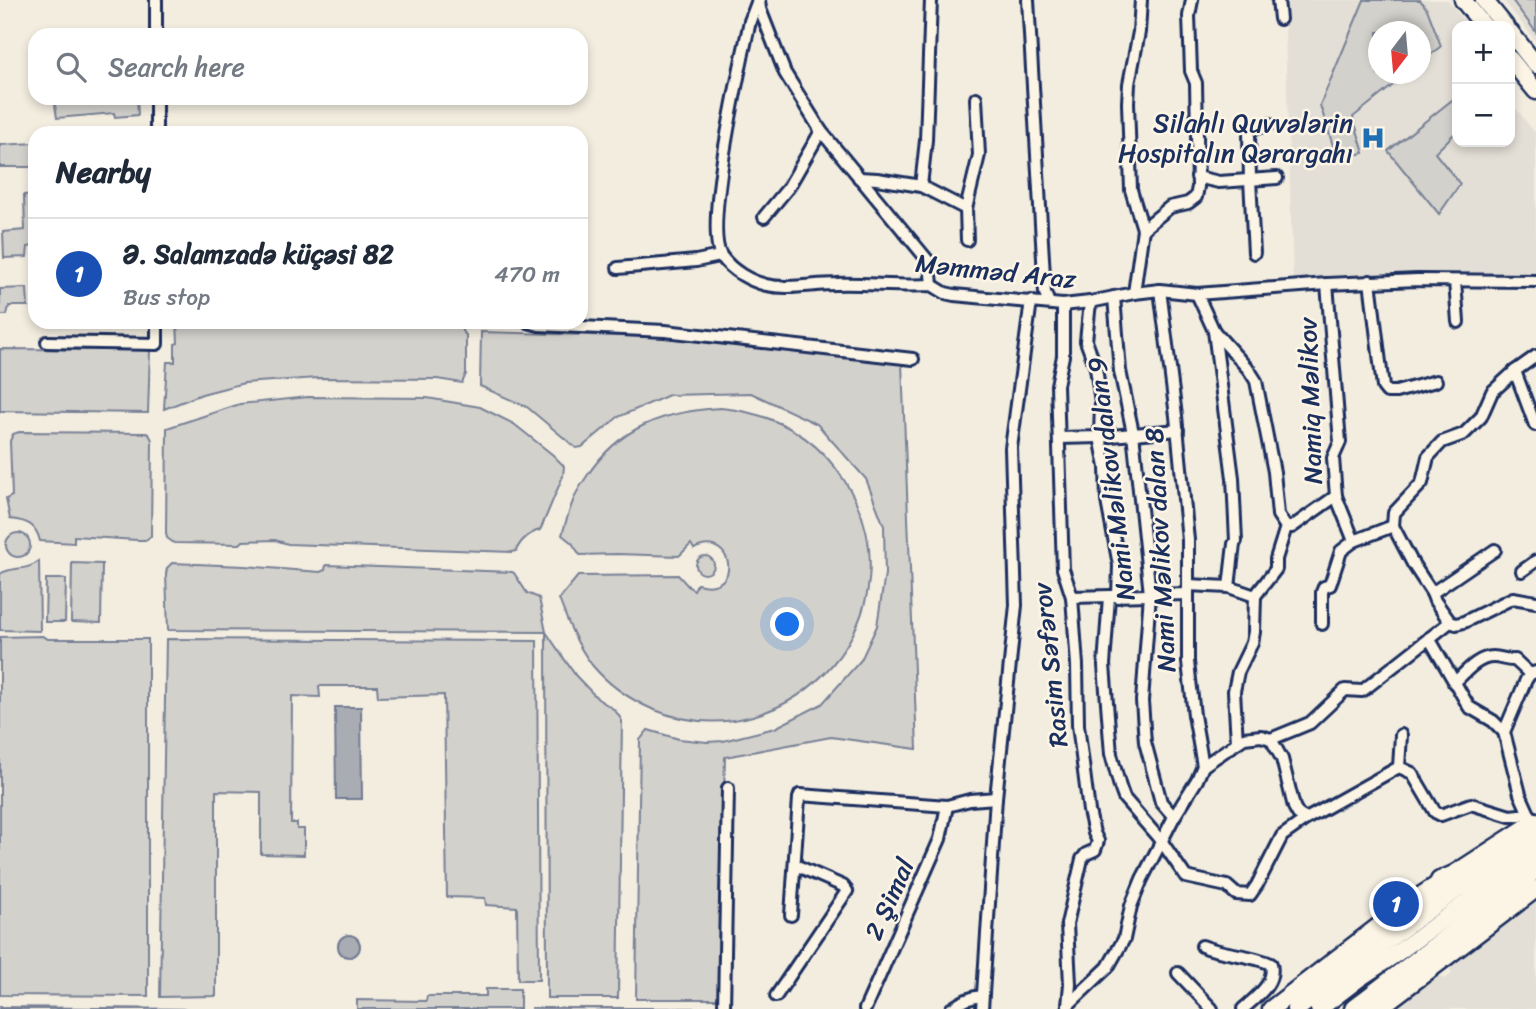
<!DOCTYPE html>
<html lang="en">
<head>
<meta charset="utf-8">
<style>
  :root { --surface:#fff; --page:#f2f2f3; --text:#1f2937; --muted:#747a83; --line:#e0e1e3; --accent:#b45309 }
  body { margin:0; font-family:Sriracha,sans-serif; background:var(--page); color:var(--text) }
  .controls { position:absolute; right:21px; top:21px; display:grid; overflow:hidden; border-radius:14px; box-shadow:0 4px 10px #0003 }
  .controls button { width:63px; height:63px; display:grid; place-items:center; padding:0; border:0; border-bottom:2px solid var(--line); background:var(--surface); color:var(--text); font:35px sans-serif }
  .compass { position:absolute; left:1368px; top:21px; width:63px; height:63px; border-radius:50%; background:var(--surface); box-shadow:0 4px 10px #0003; rotate:196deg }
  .you { position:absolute; left:788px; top:625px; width:24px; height:24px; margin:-18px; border:5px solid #fff; border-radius:50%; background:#1a73e8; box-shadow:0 0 0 10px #1a73e833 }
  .badge { display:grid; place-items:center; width:46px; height:46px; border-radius:50%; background:var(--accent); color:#fff; font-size:23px; font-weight:700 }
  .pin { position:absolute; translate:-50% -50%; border:4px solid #fff; box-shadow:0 2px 7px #0006 }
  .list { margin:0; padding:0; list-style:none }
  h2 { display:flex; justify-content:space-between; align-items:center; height:91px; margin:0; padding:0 28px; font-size:30px }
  h2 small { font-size:23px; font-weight:400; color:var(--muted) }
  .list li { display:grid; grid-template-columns:46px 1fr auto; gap:21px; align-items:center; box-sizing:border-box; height:112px; padding:0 28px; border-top:2px solid var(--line) }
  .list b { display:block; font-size:26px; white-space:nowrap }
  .list p { margin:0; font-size:23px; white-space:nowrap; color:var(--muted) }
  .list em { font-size:23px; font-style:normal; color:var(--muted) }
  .icon { flex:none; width:38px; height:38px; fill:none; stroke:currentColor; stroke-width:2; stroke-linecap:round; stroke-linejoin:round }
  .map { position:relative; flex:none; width:1536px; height:1009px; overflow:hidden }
  .search { position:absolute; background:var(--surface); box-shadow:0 4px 10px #0003; left:28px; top:28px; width:560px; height:77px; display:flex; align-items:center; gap:18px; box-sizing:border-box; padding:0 24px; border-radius:21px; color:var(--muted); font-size:26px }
  .panel { position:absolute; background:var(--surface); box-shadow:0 4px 10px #0003; left:28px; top:126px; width:560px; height:203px; border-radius:21px }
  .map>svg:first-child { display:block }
  .built { fill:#e3dfd6; fill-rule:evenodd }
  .green { fill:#d3d1cc; stroke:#778095; stroke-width:2 }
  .water { fill:#a9acb3; stroke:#707a91; stroke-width:2 }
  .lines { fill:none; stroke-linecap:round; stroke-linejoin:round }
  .street-casing { stroke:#1b2f5e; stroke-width:16 }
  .secondary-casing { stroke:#1b2f5e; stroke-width:21 }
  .primary-casing { stroke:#1b2f5e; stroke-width:23 }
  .street { stroke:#fcf5e5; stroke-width:10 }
  .secondary { stroke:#fcf5e5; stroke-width:16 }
  .primary { stroke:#fcf5e5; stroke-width:18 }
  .labels { text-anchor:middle; stroke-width:5; stroke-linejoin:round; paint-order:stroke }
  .poi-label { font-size:26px; fill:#1b2f5e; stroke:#fcf5e5; text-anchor:end }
  .street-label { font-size:26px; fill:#1b2f5e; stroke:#fcf5e5 }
</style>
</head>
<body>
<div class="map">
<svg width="1536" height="1009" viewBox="0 0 1536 1009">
  <rect width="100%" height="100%" fill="#f3ede0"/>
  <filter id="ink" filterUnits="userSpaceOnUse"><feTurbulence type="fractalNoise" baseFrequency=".0143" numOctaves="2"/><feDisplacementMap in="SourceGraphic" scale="14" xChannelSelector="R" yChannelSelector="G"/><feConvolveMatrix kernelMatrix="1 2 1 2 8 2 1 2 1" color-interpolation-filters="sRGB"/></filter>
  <g filter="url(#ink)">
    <!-- built -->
    <g class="built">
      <path d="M1284 0H1448L1468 26H1457V142H1510V101L1536 134V276H1400L1293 280ZM1378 32H1420V74H1378Z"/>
      <path d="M1503 0H1536V41Z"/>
      <path d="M1536 902V1009H1391L1438 972 1444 979 1448 977 1452 973 1449 968Z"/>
    </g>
    <!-- green -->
    <g class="green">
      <path d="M1364 0H1420L1427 9 1441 46 1421 63 1420 32H1378V74H1407L1353 117 1364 153 1337 158 1320 105Z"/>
      <path d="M1512 0H1536V32Z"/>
      <path d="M1457 96V131L1435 153 1460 184 1439 214 1388 151Z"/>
      <path d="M54 98H137L138 115 115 117 114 113 57 118Z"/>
      <path d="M35 143V167H0V145Z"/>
      <path d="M35 194V246L28 247 27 257 4 258 3 232 25 230 24 195Z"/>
      <path d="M27 288 28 306H9L7 315H0V289Z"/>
      <path d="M177 322H460L462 331 466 335V374L462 383 437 379 318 378 244 383 202 394 164 409 167 362H175V344L178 343Z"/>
      <path d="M481 332 656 337 902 363 917 749 831 737 725 757 719 999H636L640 740 648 730 679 739 707 742 723 741 775 728 822 704 861 660 877 626 885 574 884 526 866 479 817 424 751 393 669 395 618 417 582 447 576 448 527 407 480 386Z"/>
      <path d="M0 349 150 350 148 413 2 411 0 412Z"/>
      <path d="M308 397 427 398 480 407 514 424 553 455 564 466 563 476 542 526 540 530C529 533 520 541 516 551L512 552 288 544 275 540 243 541 240 544 174 543 167 538 166 533 167 428 240 404Z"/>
      <path d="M721 408C773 413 815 435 844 480 928 610 792 767 652 709 629 699 608 684 592 665 577 645 568 623 559 599L578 576 678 575 689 587 694 590 697 584C703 585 708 587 714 585 741 578 727 532 694 549L691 544 679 556 617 554 580 555 572 543 562 535C566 521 570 507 576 494 579 488 583 482 587 476 619 427 664 411 721 408Z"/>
      <path d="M19 432 146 433 149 434 152 440 151 536 146 540H137L74 536V543L40 541C36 524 27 521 10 519L6 499 12 496 10 441 13 434Z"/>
      <circle cx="18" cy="545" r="12"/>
      <circle cx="705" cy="565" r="9"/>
      <path d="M39 561 40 631 0 630V574C13 566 25 572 39 561Z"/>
      <path d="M72 563 102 564 101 623 71 622Z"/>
      <path d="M172 563 244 566 320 572 325 570 326 565 512 572 514 573 527 593 539 598 546 632 576 676 598 699 612 708 618 714 622 721 618 998H547L546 632 168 630 166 574 167 568Z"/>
      <path d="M46 579H66L65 622H45Z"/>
      <path d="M42 636 48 639H148V996L0 995V637Z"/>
      <path d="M166 639 537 641 539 980H518L517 907 486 905 485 898 447 897 444 695 378 697 377 686H319L320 697 292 696 291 823H297V829H304V855L261 854V792L216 791V996L160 997Z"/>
      <path d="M486 989H520V1009H357V1000L426 1001 427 996H486Z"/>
      <path d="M0 1007 192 1009H0Z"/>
      <path d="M531 1008H693V1009Z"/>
    </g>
    <!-- water -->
    <g class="water">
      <path d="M335 707H361L362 799H336Z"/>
      <circle cx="349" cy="946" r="11"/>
    </g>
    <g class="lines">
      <!-- street casing -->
      <g class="street-casing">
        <g id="street">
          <path d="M758 0 750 21C742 59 702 231 722 257 732 271 750 281 766 285 788 290 813 284 836 284 868 283 900 287 932 285L945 293 954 295 1063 305 1090 302 1134 293 1160 290 1197 294 1327 284 1417 280 1536 281"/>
          <path d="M759 0 760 9 785 73 821 131 930 263 932 285"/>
          <path d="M1028 0 1045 293 1049 303"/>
          <path d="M1278 0 1280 19"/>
          <path d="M156 35V0"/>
          <path d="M156 98V133"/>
          <path d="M1197 177 1219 182 1277 178"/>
          <path d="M859 178 877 179 921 186 966 209 979 155 976 98"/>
          <path d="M921 186 926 140 931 0"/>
          <path d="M966 209 967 240"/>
          <path d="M764 217 788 188 821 131"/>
          <path d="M1143 229 1170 207 1188 203 1196 197 1198 187 1196 83 1191 71 1189 16 1192 0"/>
          <path d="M1254 253 1250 180 1249 133 1251 130 1269 124"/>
          <path d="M618 268 696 261 720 256"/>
          <path d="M1370 281 1383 387 1387 392H1396L1436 381"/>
          <path d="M1455 281 1458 322"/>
          <path d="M1160 290 1176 416 1188 540V662L1194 715 1203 766"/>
          <path d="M1134 293 1143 229 1131 190 1128 103 1129 84 1139 32 1141 0"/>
          <path d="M1197 294 1214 331 1233 478 1236 541 1234 544 1229 587"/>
          <path d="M1114 297 1120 371 1133 433 1150 594 1142 701 1145 742 1161 802 1174 817"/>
          <path d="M1090 302 1086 341 1096 368 1101 402 1100 437 1106 467 1107 501 1119 565 1118 597"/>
          <path d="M1063 305V356L1057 385 1063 569 1072 597 1077 665 1078 725 1089 811 1094 833 1098 841 1095 850 1086 854 1082 859 1067 924 1070 984 1068 1006"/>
          <path d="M528 322 539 325 665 331 913 359"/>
          <path d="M1214 331 1249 370 1256 381 1274 472 1278 515 1286 527"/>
          <path d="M47 342 157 344V322"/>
          <path d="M1515 371 1536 356"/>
          <path d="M1059 438 1100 437 1178 430"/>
          <path d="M1393 526 1394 513 1422 483 1428 457 1442 442 1464 434 1481 417 1492 392 1515 371 1535 425"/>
          <path d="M1522 571 1536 561"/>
          <path d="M1188 585 1229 587 1255 596 1276 569V559L1286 527H1292L1336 496"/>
          <path d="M1432 593 1495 550"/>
          <path d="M1072 597 1187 594"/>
          <path d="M1109 597 1104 665 1111 754 1120 787 1124 798 1162 842 1186 877 1227 886 1236 894 1250 895 1257 885 1282 836 1306 819"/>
          <path d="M1450 622 1456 624 1464 622 1513 598 1536 602"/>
          <path d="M1322 624V592L1324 587 1330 585 1341 551 1354 541"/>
          <path d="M1429 638 1469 707 1493 721 1504 732"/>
          <path d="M1454 683C1465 673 1477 657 1493 657 1501 657 1507 661 1515 660L1530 674"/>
          <path d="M1271 739 1282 759 1294 807 1298 814 1306 819 1399 767 1401 735"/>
          <path d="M1237 742 1234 691 1238 672 1252 643 1254 632 1255 596"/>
          <path d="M1399 767 1412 773 1435 812 1441 815 1471 804 1510 816 1529 814"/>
          <path d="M1536 821 1529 814 1520 794 1504 732 1526 680 1530 674 1536 672"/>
          <path d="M791 915 799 798 800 795 947 806 970 800 996 798"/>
          <path d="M1202 946C1224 955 1250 954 1271 964 1276 984 1256 997 1243 1009"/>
          <path d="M1178 973 1212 1009"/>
          <path d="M776 996 847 891 843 886 795 865"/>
          <path d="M1068 1005 1108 967 1124 939 1131 906 1142 879 1174 817 1197 780 1203 766 1244 738 1261 736 1271 739 1310 723 1345 690 1362 691 1366 688 1450 622 1435 601 1432 593 1413 564 1393 526 1354 541 1336 496 1333 458 1340 442 1327 284"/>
          <path d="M724 1009 728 788"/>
          <path d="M865 1009 940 839 947 806"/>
          <path d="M951 1009C962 1002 969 997 982 996"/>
          <path d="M982 1009 996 798 1016 605 1011 448 1031 301"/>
        </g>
      </g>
      <!-- secondary casing -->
      <g class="secondary-casing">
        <g id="secondary">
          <path d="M1463 0 1484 26"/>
          <path d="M1484 0 1505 26"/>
          <path d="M1510 32 1536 65"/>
          <path d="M1510 59 1536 91"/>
          <path d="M1271 1009 1406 905 1536 821"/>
          <path d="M1319 1009 1361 977 1397 953 1536 852"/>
          <path d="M1378 1009 1536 889"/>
        </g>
      </g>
      <!-- primary casing -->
      <g class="primary-casing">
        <g id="primary">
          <path d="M1440 881 1475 866"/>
          <path d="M1296 1009C1374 949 1451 888 1536 838"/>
          <path d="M1354 1009 1536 869"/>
        </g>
      </g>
      <!-- street -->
      <use href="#street" class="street"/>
      <!-- secondary -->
      <use href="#secondary" class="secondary"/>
      <!-- primary -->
      <use href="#primary" class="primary"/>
    </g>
  </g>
  <!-- icons -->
  <defs>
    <g id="hospital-bare" transform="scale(1.89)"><path d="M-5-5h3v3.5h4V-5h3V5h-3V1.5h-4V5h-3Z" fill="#1f6fb2" stroke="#fcf5e5" stroke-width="2.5" paint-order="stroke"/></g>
  </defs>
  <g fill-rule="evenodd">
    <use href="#hospital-bare" x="1373" y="138"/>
  </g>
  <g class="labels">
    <!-- poi labels -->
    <g class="poi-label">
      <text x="1353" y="132">Silahlı Quvvələrin<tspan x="1353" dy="30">Hospitalın Qərargahı</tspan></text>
    </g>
    <!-- street labels -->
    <g class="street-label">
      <text transform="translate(996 271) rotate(6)" y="9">Məmməd Araz</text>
      <text transform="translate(1310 401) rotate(-92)" y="9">Namiq Məlikov</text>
      <text transform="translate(1111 479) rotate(-97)" y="9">Nami Məlikov dalan 9</text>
      <text transform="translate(1160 550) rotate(-93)" y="9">Nami Məlikov dalan 8</text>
      <text transform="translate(1050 665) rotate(-96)" y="9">Rasim Səfərov</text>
      <text transform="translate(889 899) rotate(-66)" y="9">2 Şimal</text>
    </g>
  </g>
</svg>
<div class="controls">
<button>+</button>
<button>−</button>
</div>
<svg class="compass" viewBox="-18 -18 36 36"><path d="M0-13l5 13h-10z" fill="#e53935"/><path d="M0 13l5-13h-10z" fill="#747a83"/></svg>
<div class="you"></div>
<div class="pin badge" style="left:1396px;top:904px;background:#1a4fb4">1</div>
<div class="search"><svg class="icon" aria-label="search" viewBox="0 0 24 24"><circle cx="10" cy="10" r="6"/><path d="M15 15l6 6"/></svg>Search here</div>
<section class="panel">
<h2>Nearby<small></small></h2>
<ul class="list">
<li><span class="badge" style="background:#1a4fb4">1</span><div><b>Ə. Salamzadə küçəsi 82</b><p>Bus stop</p></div><em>470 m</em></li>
</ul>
</section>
</div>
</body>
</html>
